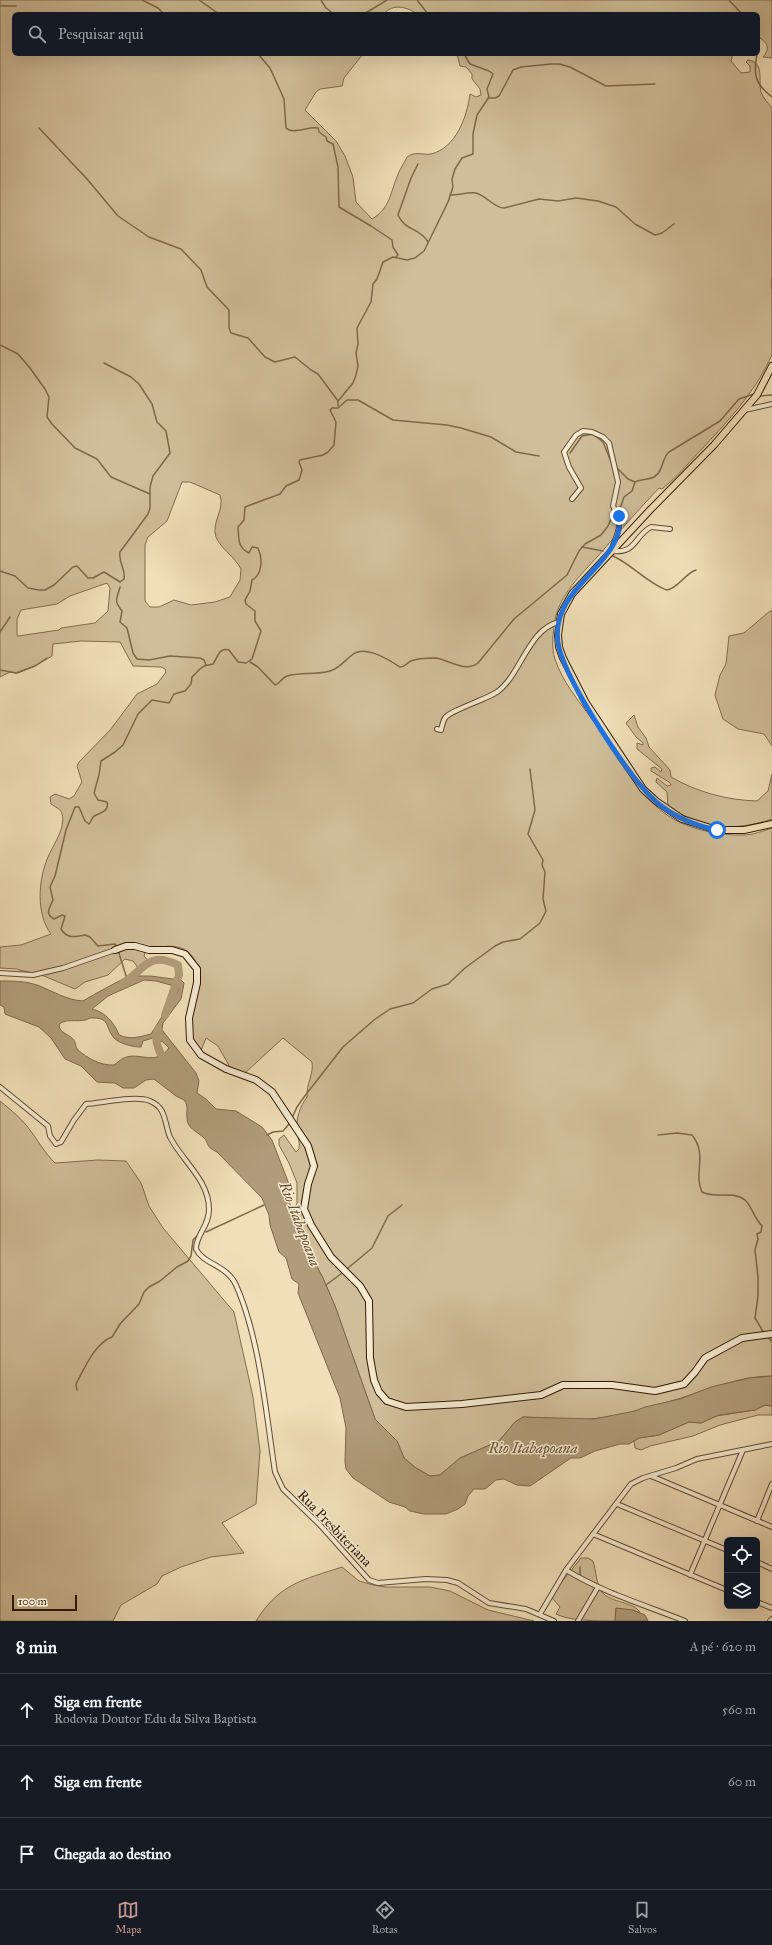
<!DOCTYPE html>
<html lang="pt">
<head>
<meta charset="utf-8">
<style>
  :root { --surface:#171b24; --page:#20242c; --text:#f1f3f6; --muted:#9ea1a6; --line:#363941; --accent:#c59692 }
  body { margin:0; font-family:"IM FELL Great Primer",serif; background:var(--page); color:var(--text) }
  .controls { position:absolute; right:12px; bottom:12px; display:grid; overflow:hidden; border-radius:6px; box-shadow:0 4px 16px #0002 }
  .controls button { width:36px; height:36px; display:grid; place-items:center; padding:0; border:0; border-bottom:1px solid var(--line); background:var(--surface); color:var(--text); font:20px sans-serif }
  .scale { position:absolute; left:12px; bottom:10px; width:65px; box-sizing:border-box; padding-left:4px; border:2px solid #341a00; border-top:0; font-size:11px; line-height:14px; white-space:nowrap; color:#341a00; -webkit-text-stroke:3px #f5ead2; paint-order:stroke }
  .stop { position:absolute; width:12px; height:12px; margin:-9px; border:3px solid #1a73e8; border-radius:50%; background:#fff }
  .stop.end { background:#1a73e8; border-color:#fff; box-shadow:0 1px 4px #0008 }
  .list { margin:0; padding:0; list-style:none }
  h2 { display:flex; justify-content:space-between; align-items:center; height:52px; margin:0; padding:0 16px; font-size:17px }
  h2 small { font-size:13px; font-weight:400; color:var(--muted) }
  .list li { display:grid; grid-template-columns:26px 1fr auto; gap:12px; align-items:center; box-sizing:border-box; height:72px; padding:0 16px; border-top:1px solid var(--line) }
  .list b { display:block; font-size:15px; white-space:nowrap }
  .list p { margin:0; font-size:13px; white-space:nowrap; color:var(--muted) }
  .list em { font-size:13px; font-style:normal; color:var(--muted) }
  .icon { flex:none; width:22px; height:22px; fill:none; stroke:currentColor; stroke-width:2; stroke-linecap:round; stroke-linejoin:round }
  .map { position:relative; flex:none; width:772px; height:1621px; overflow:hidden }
  .search { position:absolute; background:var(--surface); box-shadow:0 4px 16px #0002; left:12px; right:12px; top:12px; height:44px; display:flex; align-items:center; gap:10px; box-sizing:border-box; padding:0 14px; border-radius:6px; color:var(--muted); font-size:15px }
  .sheet { height:268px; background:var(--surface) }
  nav { display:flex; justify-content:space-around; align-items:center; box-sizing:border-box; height:56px; border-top:1px solid var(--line); background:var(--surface); font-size:11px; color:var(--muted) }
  nav a { display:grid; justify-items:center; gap:2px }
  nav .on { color:var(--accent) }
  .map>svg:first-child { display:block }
  .green { fill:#d0be9a; stroke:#826c4d; fill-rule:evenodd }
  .water { fill:#b09c7a; stroke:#7e6849; fill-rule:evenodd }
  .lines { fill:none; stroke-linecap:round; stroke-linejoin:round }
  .stream { stroke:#7e6849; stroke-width:1.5 }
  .river { stroke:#b09c7a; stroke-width:8 }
  .street-casing { stroke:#634b2e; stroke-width:6 }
  .secondary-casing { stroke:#341a00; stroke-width:8 }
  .primary-casing { stroke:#341a00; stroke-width:8 }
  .street { stroke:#f5ead2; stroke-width:4 }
  .secondary { stroke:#f5ead2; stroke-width:6 }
  .primary { stroke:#f0dfb9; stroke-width:6 }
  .route { stroke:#1a73e8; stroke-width:5 }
  .labels { text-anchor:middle; stroke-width:3; stroke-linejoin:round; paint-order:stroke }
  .street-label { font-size:14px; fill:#341a00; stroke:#f5ead2 }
  .water-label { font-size:15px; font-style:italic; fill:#664e31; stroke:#f5ead2 }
</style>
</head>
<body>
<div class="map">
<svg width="772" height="1621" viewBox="0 0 772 1621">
  <rect width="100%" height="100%" fill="#f0dfb9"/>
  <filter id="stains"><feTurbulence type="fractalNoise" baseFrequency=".005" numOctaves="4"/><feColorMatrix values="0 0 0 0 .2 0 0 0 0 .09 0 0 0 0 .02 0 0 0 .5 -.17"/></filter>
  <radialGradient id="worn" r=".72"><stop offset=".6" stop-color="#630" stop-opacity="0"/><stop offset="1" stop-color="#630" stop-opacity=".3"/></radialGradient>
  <!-- green -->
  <g class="green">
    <path d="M0 0H772V58L763 57C771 48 767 42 758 37V14H417C408 7 392 3 384 14H14V54H363L344 78 342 86 320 89 316 92 305 110 336 141 345 156 353 177 356 202 372 219C390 208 390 194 397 177 399 170 404 164 407 157 414 151 423 155 431 154 456 148 467 117 470 94L476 97 481 95 480 89 472 79V74L466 67 460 66 457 54H733L731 61 741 73 750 72V66L746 62 748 60C765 62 758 81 761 92 763 98 768 103 772 108V355C755 393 727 422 699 452 687 465 676 478 662 489L659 488C638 510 618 533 598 556 581 575 560 594 555 620 553 632 551 648 555 659 562 681 578 700 591 718 614 751 639 800 675 820 695 830 720 836 743 835 752 835 763 831 772 828V1376C740 1376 711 1389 681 1398 666 1403 650 1406 635 1411 598 1423 560 1419 523 1417L515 1422 499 1441 460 1458 440 1475 430 1476 416 1468 404 1458 397 1441 375 1419 335 1306 323 1278 295 1225 292 1214 297 1203V1183L289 1163 279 1145V1139L284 1135 296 1152 299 1149C300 1139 297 1138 297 1130 296 1117 300 1107 307 1097 306 1084 314 1074 312 1062L283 1038 245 1073 231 1069 218 1046 206 1038 200 1053C194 1046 191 1038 190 1028 190 1004 209 978 192 956 184 945 169 945 156 948 152 949 149 952 145 953L144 956 151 964 139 969 133 961 125 959 108 975 85 982 75 989 44 976 16 969 0 968V947L21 945 51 934C36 914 38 880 48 857 53 845 66 828 62 814 61 809 55 807 51 804L50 797 55 794 69 799 74 796 82 782 77 766 79 762 111 729 137 694 157 684 166 672 165 669 161 667 133 666 120 642 81 641 53 644 52 656 35 666 18 673 10 672 0 677ZM182 482H190L220 495C225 510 211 522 216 537 221 549 235 557 241 569L240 580 230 597 215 602 191 605 174 600 159 607H150L145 601V545L148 537 167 521ZM107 583 110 588 108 611 95 623 61 628 59 630 18 636 17 635V619L21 610 57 604 70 596Z"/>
    <path d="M770 611H772V746L764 734 738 729 723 719 715 695 720 675 726 664 729 636 744 633Z"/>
    <path d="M634 715 638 727 646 738 649 747 670 770 671 777C697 792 726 800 757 801L768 791 772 774V819C734 832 702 829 668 806L667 792 656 782 657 778 667 786 671 785 669 782 651 771V768L655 767 661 772 662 769 637 749V743L643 745V743L636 737 626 723Z"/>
    <path d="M0 1101C11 1110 22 1119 30 1130 39 1142 44 1152 55 1163L98 1160 126 1161 141 1183 149 1206 163 1228 234 1312 253 1397 260 1451 256 1504 222 1523 244 1553 211 1557 181 1567 162 1576 157 1584 121 1605 113 1621H0Z"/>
    <path d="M765 1405 772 1406V1415H758L720 1425 693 1436 650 1446 641 1450 635 1448 634 1441 639 1438 659 1435 689 1422 701 1423 716 1416 755 1410Z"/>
    <path d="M581 1558H588L593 1561C596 1570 596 1584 602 1592 610 1603 636 1602 640 1613L616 1608 615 1621C598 1621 569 1621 556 1614L560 1607 552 1598 551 1595Z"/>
    <path d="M342 1567 359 1581 373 1585 386 1587H430L450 1591 488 1610 534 1621H256C280 1583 303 1580 342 1567Z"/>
  </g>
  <!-- water -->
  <g class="water">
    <path d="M129 976H150L181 980 184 983 181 999 163 1023 162 1030 196 1073 199 1081 197 1093 206 1099 216 1109 236 1111 262 1127 272 1140 289 1184V1200L295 1225 323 1278 335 1306 375 1419 397 1441 404 1458 416 1468 430 1476 440 1475 460 1458 499 1441 515 1422 523 1417 594 1419 635 1411 645 1407 680 1399 711 1387 749 1378 772 1376V1406L765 1405 755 1410 719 1415 701 1423 689 1422 659 1435 639 1438 629 1444H620L595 1451 580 1458H571L530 1486 517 1485 504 1479 496 1480 485 1489H474L468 1496 465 1504 458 1509 446 1514H424L410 1511 405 1507 389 1502 353 1478 346 1469 345 1462 346 1428 340 1398 298 1293 299 1284 292 1279 286 1258 279 1252 270 1225 269 1215 262 1198 217 1152C204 1146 210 1143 203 1137 196 1131 187 1128 187 1118 186 1111 189 1106 184 1100L176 1096 154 1079 146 1080 134 1088H123L115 1083 97 1082 81 1066 65 1059 51 1038 39 1027 5 1014 4 1007 0 1005V981C12 981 25 981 37 985 53 991 66 1000 83 1001 98 992 113 984 129 976ZM144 980 156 981 178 987V991L151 1034C139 1037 130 1040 119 1035 114 1022 105 1012 92 1009L108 996ZM90 1018C111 1017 104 1026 114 1038 120 1044 133 1047 141 1047L143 1041 153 1038 163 1042 169 1048C156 1067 138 1051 124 1058 121 1059 117 1063 114 1065 101 1066 87 1058 78 1050 75 1047 76 1042 73 1039 67 1033 59 1033 59 1024 69 1017 80 1024 90 1018Z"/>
    <path d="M616 1608 633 1610 645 1615 648 1621H615Z"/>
  </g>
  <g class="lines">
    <!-- stream -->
    <g class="stream">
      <path d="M142 0 158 8 164 14"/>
      <path d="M199 0 219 14"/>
      <path d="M321 0 326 8 334 14"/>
      <path d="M417 0 428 14"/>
      <path d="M729 0 742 14"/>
      <path d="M0 6H16"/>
      <path d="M364 14 387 0"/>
      <path d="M258 54 270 68 284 99 286 128C293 135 308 126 318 128L319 132 326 137 327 141 333 144 338 167 339 207 371 226 392 240 393 247 398 255 396 257"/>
      <path d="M757 54C753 75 755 84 772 97"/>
      <path d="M488 98H495L499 96 513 70 521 67 551 64H559L570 67 606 86 655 84"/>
      <path d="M39 128 87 179 118 216 149 237 181 249 201 270 207 287 229 310V328L231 333 248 338 265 357 275 362 295 357 311 370 318 374 338 401V406"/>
      <path d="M418 164 411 178 398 215C406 232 419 227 428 242"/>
      <path d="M450 195C458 195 468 192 476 193 487 196 494 208 504 208L539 199 558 201 576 198 598 201 616 207 635 224 655 235 662 233 674 224"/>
      <path d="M772 279V289"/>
      <path d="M0 345 18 354 30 368 45 389 49 397 47 417 52 424 75 448 97 459 111 477 150 494"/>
      <path d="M104 363 131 377 139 384 152 404 157 422 166 431 170 453 153 476 150 487V508L148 514 120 552C118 562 126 569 124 579L120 582"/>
      <path d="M760 396 772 395"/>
      <path d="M338 401 353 383 356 375 358 366 356 353 358 344 357 328 371 302 373 284 377 279 383 262 393 257 407 260 415 258 424 251 448 202 453 187 452 179 455 169 462 158 473 154V134L477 115 489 97 487 89 493 74 489 71 470 64 464 54"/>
      <path d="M570 453 582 436 593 434 603 442 612 464"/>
      <path d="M616 467 628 479 635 482C641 479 648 480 654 477 664 471 661 459 669 452L720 421 739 399 754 394"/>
      <path d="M617 510 621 506 624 497 632 491 635 482"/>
      <path d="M582 547 603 551"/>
      <path d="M613 556C631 564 650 585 667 590 679 588 684 574 696 570"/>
      <path d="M0 571 15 576 28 588 39 590H45L54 585 73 567 77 566 88 578H93L104 572 120 582"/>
      <path d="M120 587C117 600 113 599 122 611L120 622 127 628 133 653 137 659 149 660 170 656 200 658 204 660 206 665"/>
      <path d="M0 632 10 617"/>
      <path d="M250 662 258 667 275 685C280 684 281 678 287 676 301 672 316 675 330 671 340 668 344 661 352 655 365 644 389 660 400 667 406 667 406 663 411 661 417 658 429 658 436 658 449 660 465 673 478 663L514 619 567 575 579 551 585 544 601 535 608 526 614 512"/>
      <path d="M0 670 16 673 35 666 47 658"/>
      <path d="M117 947 115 944 98 946 90 937 85 935C75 937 67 939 61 929L65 916 62 915 54 919C44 913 50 908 53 900L50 887 55 876 66 830 75 807H79L85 821 89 824C91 822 92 818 94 816 100 813 110 811 107 802L98 800 94 793 99 775 101 761 115 752 123 745 138 714 152 700 169 703 174 694 185 691 191 684 192 677 200 669 204 666 213 664C218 657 219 647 229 650L238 662 246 663 252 659 261 631 255 621V611L246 604 245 600 250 591 252 580C262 575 263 559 258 548L252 547 249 553C237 547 239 538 238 527L244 520 245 507 280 494 286 486 299 480 302 470 299 462 300 460 323 455 328 452 334 445 336 422 330 410 332 408H338L347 400H358L393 420 447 425 461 428 491 437 516 452 539 456"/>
      <path d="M118 950 127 979"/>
      <path d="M292 1118 297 1107 304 1097 343 1047 374 1020 390 1009 413 1003 432 989 448 984 465 968 495 946 503 942 520 939 540 923 546 911 543 899 545 872 542 865 543 860 528 834 535 810 530 769"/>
      <path d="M267 1135 273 1132 283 1131 289 1124"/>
      <path d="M658 1135 677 1133 692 1135C708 1155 693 1172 702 1192 713 1199 732 1190 745 1200 751 1205 754 1218 762 1226L761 1232 757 1234 758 1239 755 1250 758 1277V1296L755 1318 764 1333"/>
      <path d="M206 1232 264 1205"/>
      <path d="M348 1268 372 1248 388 1216 402 1205"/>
      <path d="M326 1285 342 1273"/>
      <path d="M767 1336 772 1342"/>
      <path d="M77 1390 76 1384C84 1369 95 1343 112 1337L120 1324 139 1304 144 1292 149 1287 160 1281 177 1267 188 1261 191 1256 193 1240 197 1236"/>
      <path d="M580 1576V1567"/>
    </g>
    <!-- river -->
    <g class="river">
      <path d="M123 983C144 971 147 950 178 965L179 975 165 1015"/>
      <path d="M158 1029C153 1041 160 1055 168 1064"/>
    </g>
    <!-- street casing -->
    <g class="street-casing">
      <g id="street">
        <path d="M745 410 772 404"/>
        <path d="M572 499 581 488 569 467 564 452 576 435 583 431 592 432 603 437 609 443 618 482 613 506C624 526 618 531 611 551 637 554 633 537 651 527L670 529"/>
        <path d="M437 729 441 730C442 726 443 721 445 718 449 711 487 699 497 692 521 675 528 629 559 622"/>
        <path d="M0 973 33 975 63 968 115 950"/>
        <path d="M0 1087 48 1126 50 1136 56 1144 61 1142 74 1120 86 1104C102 1103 136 1095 150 1101 167 1108 164 1123 170 1137 182 1161 209 1180 209 1209 209 1227 196 1234 196 1249 203 1264 227 1265 236 1285 260 1339 266 1414 275 1472L283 1489 321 1526 369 1580 378 1583 426 1579 447 1580 458 1583 489 1603 526 1609 554 1621"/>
        <path d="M651 1476 772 1527"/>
        <path d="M617 1504 727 1550"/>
        <path d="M757 1521 772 1484"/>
        <path d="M593 1534 727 1590"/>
        <path d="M757 1562 772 1569"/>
        <path d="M566 1570C604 1593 645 1605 685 1621"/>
        <path d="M690 1575 743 1450"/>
        <path d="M757 1602 772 1608"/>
        <path d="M540 1614 566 1570 631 1484 643 1478 676 1468 697 1459 772 1444"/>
        <path d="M578 1621 598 1587"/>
        <path d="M770 1621 772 1619"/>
      </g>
    </g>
    <!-- secondary casing -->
    <g class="secondary-casing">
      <path id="secondary" d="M115 950 126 946H135L149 950H172L185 954 197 969V983L189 1018 190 1040 201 1055 226 1069 256 1080 272 1092 308 1146 314 1166 308 1184 304 1209 311 1225 331 1257 360 1286 369 1301 370 1358 374 1380 379 1392 387 1401 406 1407 462 1404 541 1395 563 1385H612L655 1391 684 1384 695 1372 705 1358 742 1338 772 1334"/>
    </g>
    <!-- primary casing -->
    <g class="primary-casing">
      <path id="primary" d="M772 366 757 395 714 445 650 510 572 594 561 614 558 635 559 647 563 658 586 703 643 789 656 801 682 819 717 830H744L772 824"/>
    </g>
    <!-- street -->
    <use href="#street" class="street"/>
    <!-- secondary -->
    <use href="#secondary" class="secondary"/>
    <!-- primary -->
    <use href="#primary" class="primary"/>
  </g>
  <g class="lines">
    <!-- route -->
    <path class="route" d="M619 516C626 556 567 582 559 621 557 629 557 640 559 648 569 685 630 781 660 805 677 818 696 826 717 830"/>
  </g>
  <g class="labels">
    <!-- street labels -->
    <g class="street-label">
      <text transform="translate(335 1528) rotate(46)" y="5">Rua Presbiteriana</text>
    </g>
    <!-- water labels -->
    <g class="water-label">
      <text transform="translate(300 1224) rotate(69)" y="5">Rio Itabapoana</text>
      <text x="533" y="1453">Rio Itabapoana</text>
    </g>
  </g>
  <rect width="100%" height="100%" filter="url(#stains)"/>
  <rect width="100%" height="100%" fill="url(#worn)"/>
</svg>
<div class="controls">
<button><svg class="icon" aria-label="locate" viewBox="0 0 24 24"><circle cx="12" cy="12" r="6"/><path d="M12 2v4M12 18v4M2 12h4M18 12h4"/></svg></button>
<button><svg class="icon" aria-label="layers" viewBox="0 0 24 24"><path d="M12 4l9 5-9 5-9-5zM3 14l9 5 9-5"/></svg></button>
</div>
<div class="scale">100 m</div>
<div class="stop" style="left:717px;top:830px"></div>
<div class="stop end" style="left:619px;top:516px"></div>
<div class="search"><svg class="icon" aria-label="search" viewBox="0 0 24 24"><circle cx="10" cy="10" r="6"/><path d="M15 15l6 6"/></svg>Pesquisar aqui</div>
</div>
<section class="sheet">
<h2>8 min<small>A pé · 620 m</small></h2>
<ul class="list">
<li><svg class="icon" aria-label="ahead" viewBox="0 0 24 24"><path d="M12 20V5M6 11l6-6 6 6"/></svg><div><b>Siga em frente</b><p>Rodovia Doutor Edu da Silva Baptista</p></div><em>560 m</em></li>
<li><svg class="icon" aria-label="ahead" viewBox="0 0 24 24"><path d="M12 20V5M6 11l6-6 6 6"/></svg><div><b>Siga em frente</b></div><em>60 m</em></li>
<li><svg class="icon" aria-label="arrive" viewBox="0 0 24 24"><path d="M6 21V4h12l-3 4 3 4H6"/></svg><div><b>Chegada ao destino</b></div></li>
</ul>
</section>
<nav>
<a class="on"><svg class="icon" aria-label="map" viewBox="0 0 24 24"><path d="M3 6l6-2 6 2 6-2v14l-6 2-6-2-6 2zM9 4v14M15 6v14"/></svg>Mapa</a>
<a><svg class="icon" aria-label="directions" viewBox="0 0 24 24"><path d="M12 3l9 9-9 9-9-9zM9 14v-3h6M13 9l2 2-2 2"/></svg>Rotas</a>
<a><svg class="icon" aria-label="saved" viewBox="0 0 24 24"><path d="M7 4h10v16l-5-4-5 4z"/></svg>Salvos</a>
</nav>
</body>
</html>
